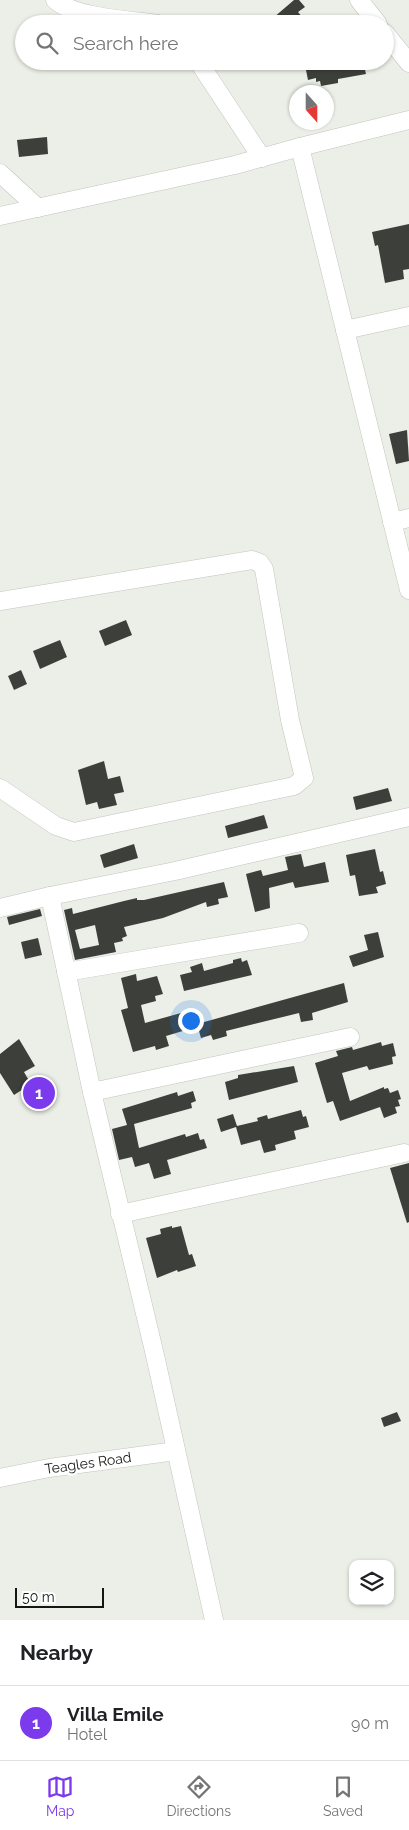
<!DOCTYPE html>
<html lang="en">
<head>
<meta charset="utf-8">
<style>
  :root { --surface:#fff; --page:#f2f2f2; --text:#202124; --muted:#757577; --line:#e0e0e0; --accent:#7c3aed }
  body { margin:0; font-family:Raleway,sans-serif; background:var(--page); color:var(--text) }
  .controls { position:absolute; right:15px; bottom:15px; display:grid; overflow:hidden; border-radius:10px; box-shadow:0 1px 4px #0004 }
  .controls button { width:45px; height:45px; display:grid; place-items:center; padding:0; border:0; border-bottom:1px solid var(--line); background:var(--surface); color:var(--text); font:25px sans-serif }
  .compass { position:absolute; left:289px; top:85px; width:45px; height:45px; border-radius:50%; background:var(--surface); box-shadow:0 1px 4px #0004; rotate:159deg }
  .scale { position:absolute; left:15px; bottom:12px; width:89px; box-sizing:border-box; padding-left:5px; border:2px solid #141613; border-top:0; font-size:14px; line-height:18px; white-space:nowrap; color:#141613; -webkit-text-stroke:4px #fff; paint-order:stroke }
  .you { position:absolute; left:190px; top:1020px; width:18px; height:18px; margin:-12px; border:4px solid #fff; border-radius:50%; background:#1a73e8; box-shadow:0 0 0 8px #1a73e833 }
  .badge { display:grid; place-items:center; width:32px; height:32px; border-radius:50%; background:var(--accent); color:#fff; font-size:16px; font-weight:700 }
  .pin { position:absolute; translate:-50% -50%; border:2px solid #fff; box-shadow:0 1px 5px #0006 }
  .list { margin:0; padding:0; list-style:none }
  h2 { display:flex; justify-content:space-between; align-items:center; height:65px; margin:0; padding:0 20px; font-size:21px }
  h2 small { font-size:16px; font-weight:400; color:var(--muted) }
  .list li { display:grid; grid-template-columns:32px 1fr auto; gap:15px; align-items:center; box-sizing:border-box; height:75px; padding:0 20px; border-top:1px solid var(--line) }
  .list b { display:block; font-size:19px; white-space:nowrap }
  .list p { margin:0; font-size:16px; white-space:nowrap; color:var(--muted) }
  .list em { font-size:16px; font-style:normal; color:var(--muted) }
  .icon { flex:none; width:28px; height:28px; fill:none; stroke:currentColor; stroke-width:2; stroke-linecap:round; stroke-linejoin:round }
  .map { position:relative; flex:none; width:409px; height:1620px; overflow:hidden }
  .search { position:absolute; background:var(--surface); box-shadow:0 1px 4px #0004; left:15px; right:15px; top:15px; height:55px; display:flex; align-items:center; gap:12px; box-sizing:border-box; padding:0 18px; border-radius:28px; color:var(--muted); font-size:19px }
  .sheet { height:140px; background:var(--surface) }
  nav { display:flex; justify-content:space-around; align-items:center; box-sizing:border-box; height:70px; border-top:1px solid var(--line); background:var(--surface); font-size:14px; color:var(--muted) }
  nav a { display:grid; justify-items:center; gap:2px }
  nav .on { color:var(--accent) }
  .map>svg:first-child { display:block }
  .building { fill:#3d403a; fill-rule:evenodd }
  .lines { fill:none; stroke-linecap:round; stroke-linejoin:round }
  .minor-casing { stroke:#c2c5be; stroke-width:19 }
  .minor { stroke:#fff; stroke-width:18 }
  .labels { text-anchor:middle; stroke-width:5; stroke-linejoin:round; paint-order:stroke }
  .street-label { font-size:14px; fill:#141613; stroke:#fff }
</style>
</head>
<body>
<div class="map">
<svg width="409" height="1620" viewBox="0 0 409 1620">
  <rect width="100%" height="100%" fill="#ebefe7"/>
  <!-- building -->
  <g class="building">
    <path d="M294 0H299L305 7 298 12 308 24H266Z"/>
    <path d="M314 61H363L366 74 338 79V83L321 86 320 81 316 82V78L308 80 305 65 314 64Z"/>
    <path d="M47 137 48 154 19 157 17 140Z"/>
    <path d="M409 224V269L403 270 404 279 385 283 378 245 375 246 372 232Z"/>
    <path d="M407 430 409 461 396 464 389 434Z"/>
    <path d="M126 620 132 635 105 646 99 631Z"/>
    <path d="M60 640 67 657 40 669 33 651Z"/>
    <path d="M21 670 27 684 14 690 8 676Z"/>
    <path d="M104 761 108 779 120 776 124 792 114 794 117 805 99 809 97 802 86 805 78 770Z"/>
    <path d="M388 788 392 801 356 810 353 797Z"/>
    <path d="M264 815 268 828 228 838 225 826Z"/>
    <path d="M134 844 138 858 104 868 100 855Z"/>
    <path d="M375 849 380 872 383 871 386 884 376 887 378 893 359 896 355 875 350 876 346 855Z"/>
    <path d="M301 854 304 867 325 862 329 882 295 888 293 882 269 888 270 908 255 912 246 874 261 870 263 876 288 870 285 857Z"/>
    <path d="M224 882 228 897 218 899 219 904 207 907 206 902 163 918 124 927 127 936 122 938 123 941 114 943 116 952 75 960 64 910 72 908 73 914 124 901 137 898V900H144ZM95 925 99 945 80 949 75 930Z"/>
    <path d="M40 909 42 916 9 925 7 917Z"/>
    <path d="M378 932 384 957 353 967 349 956 368 950 364 935Z"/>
    <path d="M38 938 42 955 25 959 21 942Z"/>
    <path d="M241 958 242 962 247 960 252 975 184 991 180 975 192 972 190 967 202 963 204 971 233 963V960Z"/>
    <path d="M136 974 137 981 157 976 163 994 155 996 156 1001 141 1005 145 1023 181 1013 186 1030 166 1036 169 1046 156 1050 155 1046 133 1052 121 1010 128 1008 121 978Z"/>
    <path d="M344 983 348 1002 312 1013 313 1020 301 1022 299 1013 226 1031 227 1036 213 1040 211 1035 201 1038 197 1024Z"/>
    <path d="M19 1039 35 1066 24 1072 31 1084 14 1095 0 1073V1054Z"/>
    <path d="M381 1042 382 1046 393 1043 396 1056 392 1057 393 1064 369 1070 367 1066 342 1073 350 1101 384 1087V1089L388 1088 390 1093 398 1090 401 1099 398 1100 400 1106 395 1107 397 1113 384 1118 380 1107 340 1121 333 1101 327 1103 315 1063 338 1056 336 1051 352 1047 353 1050Z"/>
    <path d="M294 1066 298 1082 229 1100 225 1082 238 1078V1075Z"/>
    <path d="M193 1091 196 1101 191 1103 192 1108 134 1124 139 1148 185 1134 186 1137 198 1133 200 1140 204 1139 207 1148 167 1160 171 1174 154 1179 149 1163 135 1167 132 1157 119 1160 112 1129 127 1125 122 1109 177 1092 178 1096Z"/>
    <path d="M301 1110 303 1117 306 1116 309 1127 294 1131 296 1139 275 1145 276 1150 264 1153 260 1140 241 1145 236 1127 221 1132 217 1119 233 1114 237 1126 258 1121 257 1118 267 1115 268 1119Z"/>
    <path d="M409 1163V1222L407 1223 390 1168Z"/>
    <path d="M172 1226V1228L181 1226 189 1255 192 1254 196 1266 178 1272 177 1270 157 1278 146 1238 161 1234 160 1229Z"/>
    <path d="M397 1412 401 1421 384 1427 381 1418Z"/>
  </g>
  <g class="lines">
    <!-- minor casing -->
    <g class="minor-casing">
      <g id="minor">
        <path d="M55 0C75 18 132 20 158 24"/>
        <path d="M359 0 378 24"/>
        <path d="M385 33 409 63"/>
        <path d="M198 61 262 158"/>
        <path d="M300 147 409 120"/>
        <path d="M0 173 38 208"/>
        <path d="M0 216 235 165 300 147 409 590"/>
        <path d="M345 330 409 316"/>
        <path d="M392 522 409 518"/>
        <path d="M0 601 252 560 260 563 264 569 290 720 304 778 294 786 74 832 56 826 0 788"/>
        <path d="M0 908 50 896"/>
        <path d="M66 972 299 933"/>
        <path d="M92 1092 350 1037"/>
        <path d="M120 1214 404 1153"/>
        <path d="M0 1478 49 1468 176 1451"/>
        <path d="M214 1620 154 1351 92 1092 50 896 175 871 409 817"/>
      </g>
    </g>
    <!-- minor -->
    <use href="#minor" class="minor"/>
  </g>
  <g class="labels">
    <!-- street labels -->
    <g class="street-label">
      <text transform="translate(88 1463) rotate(-8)" y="5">Teagles Road</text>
    </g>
  </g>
</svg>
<div class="controls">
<button><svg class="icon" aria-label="layers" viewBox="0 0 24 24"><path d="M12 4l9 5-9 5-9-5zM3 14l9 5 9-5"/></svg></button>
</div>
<svg class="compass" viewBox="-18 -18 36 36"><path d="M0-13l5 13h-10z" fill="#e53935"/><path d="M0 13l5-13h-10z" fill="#757577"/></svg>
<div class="scale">50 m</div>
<div class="you"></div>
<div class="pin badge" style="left:39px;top:1093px">1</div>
<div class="search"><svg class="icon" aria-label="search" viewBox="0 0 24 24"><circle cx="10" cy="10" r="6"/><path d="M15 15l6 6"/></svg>Search here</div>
</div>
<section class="sheet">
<h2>Nearby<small></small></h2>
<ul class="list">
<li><span class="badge">1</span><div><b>Villa Emile</b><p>Hotel</p></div><em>90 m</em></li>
</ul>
</section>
<nav>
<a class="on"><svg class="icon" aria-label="map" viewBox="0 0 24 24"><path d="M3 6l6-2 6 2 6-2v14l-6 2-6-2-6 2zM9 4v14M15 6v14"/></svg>Map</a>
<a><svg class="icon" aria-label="directions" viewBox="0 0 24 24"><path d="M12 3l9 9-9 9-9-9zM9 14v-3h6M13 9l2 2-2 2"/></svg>Directions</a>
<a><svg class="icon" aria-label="saved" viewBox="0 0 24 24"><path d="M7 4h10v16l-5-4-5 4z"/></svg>Saved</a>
</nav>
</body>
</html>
